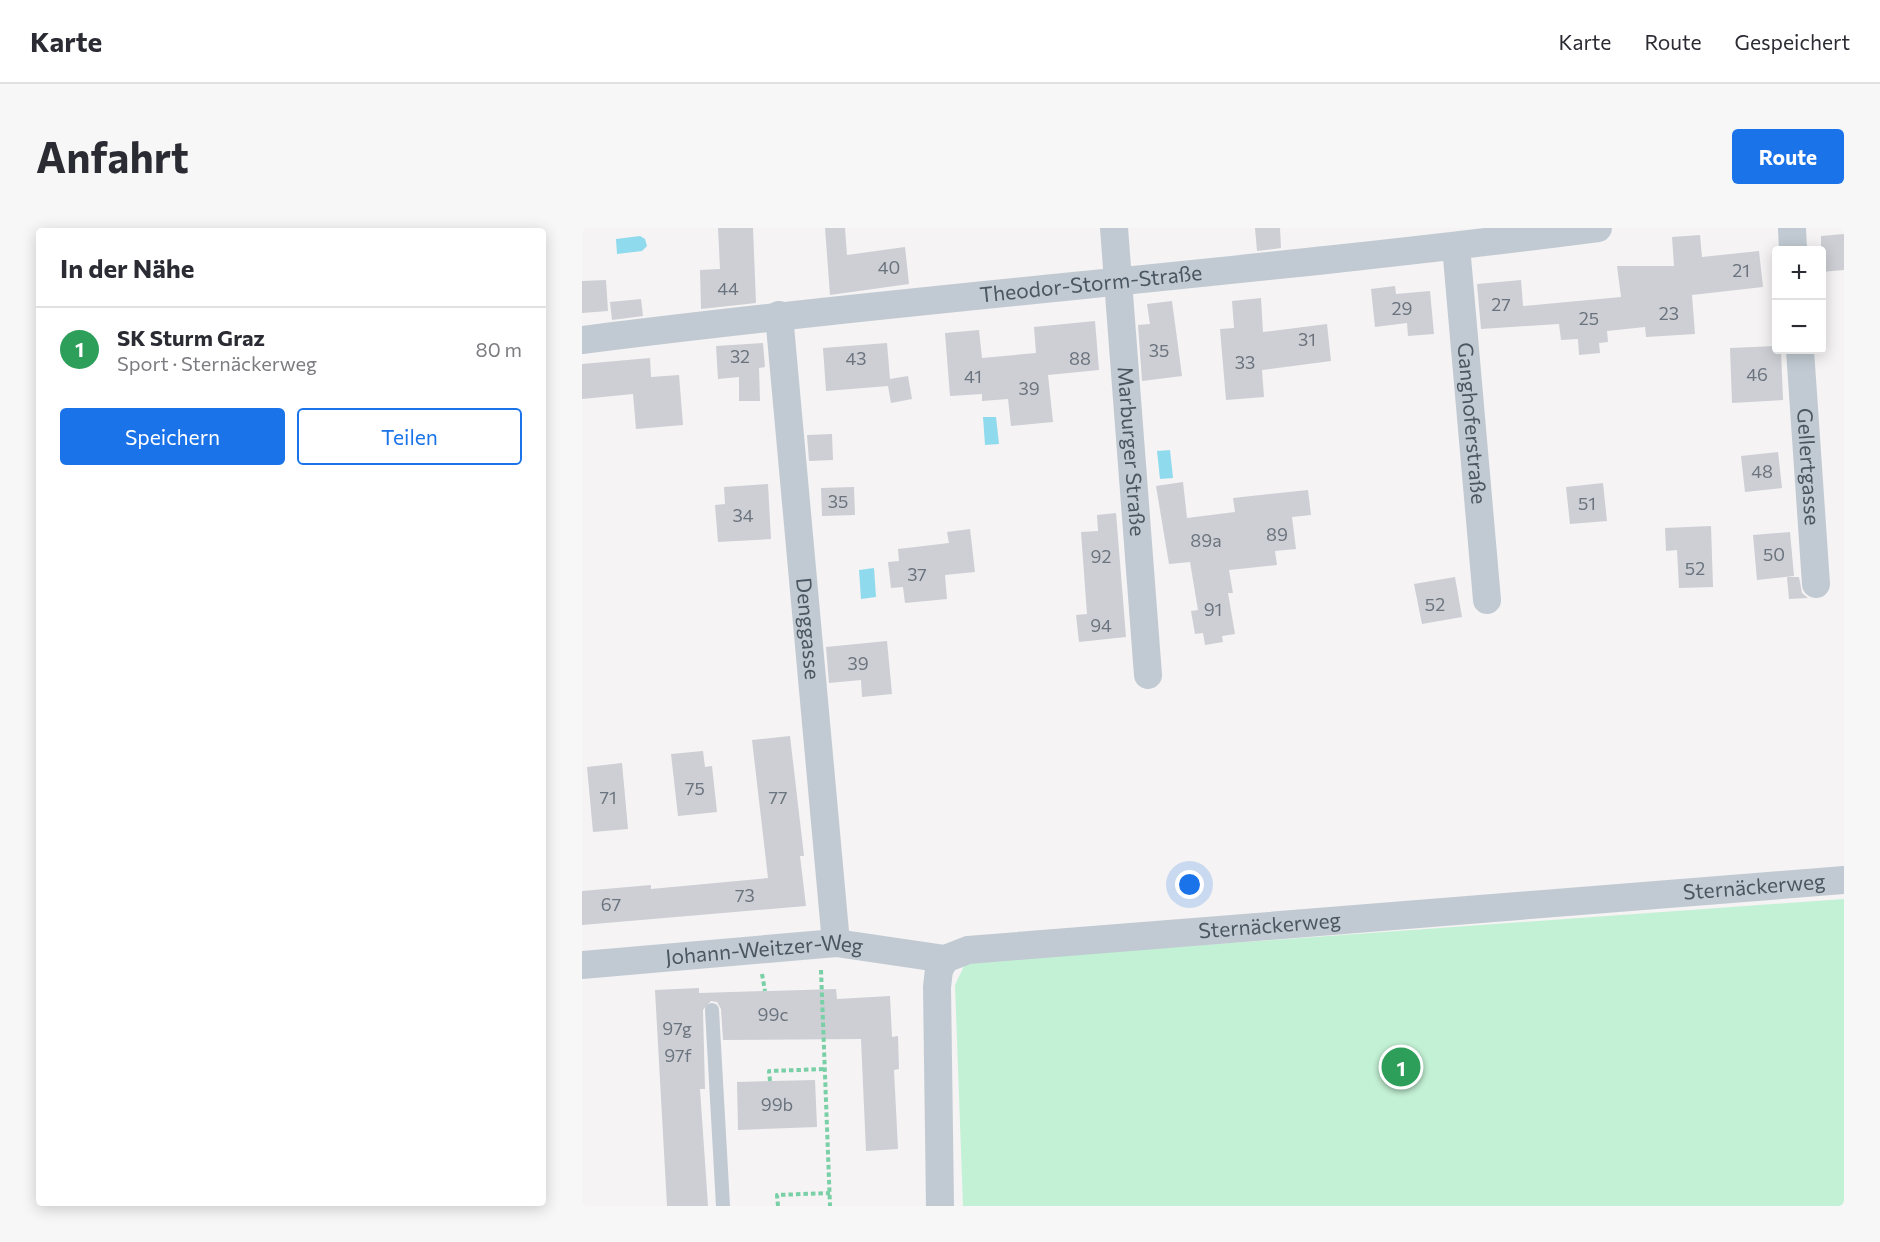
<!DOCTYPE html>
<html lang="de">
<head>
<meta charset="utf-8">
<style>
  :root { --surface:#fff; --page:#f7f7f7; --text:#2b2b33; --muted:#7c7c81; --line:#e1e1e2; --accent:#1a73e8 }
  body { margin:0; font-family:Commissioner,sans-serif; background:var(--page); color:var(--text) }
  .controls { position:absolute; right:18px; top:18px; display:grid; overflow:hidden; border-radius:6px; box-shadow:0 3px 15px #0003 }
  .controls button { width:54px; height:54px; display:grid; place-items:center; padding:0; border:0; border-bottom:2px solid var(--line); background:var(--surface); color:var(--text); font:30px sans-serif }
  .you { position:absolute; left:608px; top:657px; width:21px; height:21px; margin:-15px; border:4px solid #fff; border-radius:50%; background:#1a73e8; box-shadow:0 0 0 9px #1a73e833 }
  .badge { display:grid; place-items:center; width:39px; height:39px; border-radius:50%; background:var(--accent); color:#fff; font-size:20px; font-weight:700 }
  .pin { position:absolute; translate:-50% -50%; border:3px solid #fff; box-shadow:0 2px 6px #0006 }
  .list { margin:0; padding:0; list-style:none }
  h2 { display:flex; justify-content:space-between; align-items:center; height:78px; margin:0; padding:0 24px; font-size:26px }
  h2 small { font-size:20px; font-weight:400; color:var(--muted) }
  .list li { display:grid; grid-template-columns:39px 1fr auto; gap:18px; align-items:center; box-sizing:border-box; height:84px; padding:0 24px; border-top:2px solid var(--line) }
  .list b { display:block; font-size:22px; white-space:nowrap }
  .list p { margin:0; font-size:20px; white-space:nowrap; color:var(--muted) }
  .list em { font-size:20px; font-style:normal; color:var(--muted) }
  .actions { display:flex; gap:12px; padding:18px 24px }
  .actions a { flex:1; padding:14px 0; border:2px solid var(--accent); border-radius:6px; text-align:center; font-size:21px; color:var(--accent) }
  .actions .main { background:var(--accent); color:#fff }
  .map { position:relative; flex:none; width:1262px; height:978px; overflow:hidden; border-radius:6px }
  header { display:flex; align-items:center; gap:36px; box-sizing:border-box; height:84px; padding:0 30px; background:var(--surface); border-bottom:2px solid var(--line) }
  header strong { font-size:28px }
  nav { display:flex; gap:33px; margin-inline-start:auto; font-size:21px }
  .intro { display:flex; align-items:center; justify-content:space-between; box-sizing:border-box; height:144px; padding:0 36px }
  h1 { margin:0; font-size:42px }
  .button { padding:15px 27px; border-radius:6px; background:var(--accent); color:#fff; font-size:21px; font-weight:700 }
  main { display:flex; gap:36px; padding:0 36px }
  aside { flex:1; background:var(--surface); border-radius:6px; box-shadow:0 3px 15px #0003 }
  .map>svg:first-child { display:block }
  .green { fill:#c3f1d5 }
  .water { fill:#90daee }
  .building { fill:#cdcfd5 }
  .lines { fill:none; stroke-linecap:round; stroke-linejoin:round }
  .path { stroke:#7ad0a6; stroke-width:4; stroke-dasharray:4.5 3; stroke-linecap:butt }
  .lane { stroke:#c1cad2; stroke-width:14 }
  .street { stroke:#c1cad2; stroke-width:28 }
  .labels { text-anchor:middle; stroke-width:4.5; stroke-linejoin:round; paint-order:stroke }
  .number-label { font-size:18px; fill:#6b747e }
  .street-label { font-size:21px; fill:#4a5661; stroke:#fff }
</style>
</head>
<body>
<header>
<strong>Karte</strong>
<nav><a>Karte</a><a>Route</a><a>Gespeichert</a></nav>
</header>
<div class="intro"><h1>Anfahrt</h1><a class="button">Route</a></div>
<main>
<aside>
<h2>In der Nähe<small></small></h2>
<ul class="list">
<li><span class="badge" style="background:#2e9e5b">1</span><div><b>SK Sturm Graz</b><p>Sport · Sternäckerweg</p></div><em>80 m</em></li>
</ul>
<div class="actions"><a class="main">Speichern</a><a>Teilen</a></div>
</aside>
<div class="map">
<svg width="1262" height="978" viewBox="0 0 1262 978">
  <rect width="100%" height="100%" fill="#f5f3f3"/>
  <!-- green -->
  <path class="green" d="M1262 671V978H381L373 757 384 734Z"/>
  <!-- water -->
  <g class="water">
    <path d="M58 8 63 11 65 18 60 23 35 26 34 11Z"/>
    <path d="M401 189H414L417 216 403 217Z"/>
    <path d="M588 222 591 250 578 251 575 223Z"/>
    <path d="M292 340 294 369 279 371 277 342Z"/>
  </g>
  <!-- building -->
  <g class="building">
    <path d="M136 0H171L174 75 119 81 118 42 138 41Z"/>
    <path d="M243 0H263L265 27 323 19 327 56 248 67Z"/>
    <path d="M673 0H698L699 20 675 23Z"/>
    <path d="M1262 6V42L1239 44V8Z"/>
    <path d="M1118 7 1120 29 1177 23 1181 59 1110 67 1113 106 1064 109 1063 99 1025 103 1026 114 1017 115 1018 125 997 127 996 111 979 112 977 96 899 101 895 56 939 52 941 78 1039 69 1035 38H1092L1090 9Z"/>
    <path d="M24 52 26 83 0 85V53Z"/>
    <path d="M813 58 814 66 848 63 852 106 826 108 825 95 793 99 789 61Z"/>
    <path d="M679 70 681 104 745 96 749 133 680 142 682 169 644 172 638 101 652 100 650 73Z"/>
    <path d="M59 71 61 88 30 92 28 74Z"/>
    <path d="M590 73 600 148 560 153 556 97 568 96 565 76Z"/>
    <path d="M513 93 517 142 466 147 471 194 429 198 426 171 400 173V166L368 168 363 105 397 102 400 130 454 125 452 99Z"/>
    <path d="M181 115 183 139 177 140 178 173H157V149L136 151 134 118Z"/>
    <path d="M305 115 308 151 326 148 330 171 309 175 306 158 244 163 241 120Z"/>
    <path d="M1194 118V122H1199L1201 172 1150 175 1148 120Z"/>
    <path d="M68 130 69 149 97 147 101 197 54 201 51 166 0 171V136Z"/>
    <path d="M250 206 251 232 227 233 225 207Z"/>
    <path d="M1196 224 1200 260 1163 264 1159 228Z"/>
    <path d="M601 254 605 290 653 284 651 270 726 262 729 287 710 289 714 321 693 323 695 337 647 342 651 365H646L653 406 640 408 641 414 623 417 621 405 613 406 609 383 616 382 608 334 587 336 574 258Z"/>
    <path d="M1021 255 1025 293 988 296 984 259Z"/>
    <path d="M186 256 189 311 136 314 133 277 143 276 142 259Z"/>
    <path d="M272 259 273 287 240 288 239 260Z"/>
    <path d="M534 285 544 409 497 414 494 387 505 386 499 304 516 303 515 287Z"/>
    <path d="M1129 298 1131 359 1097 360 1095 322 1084 323 1083 300Z"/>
    <path d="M388 301 393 344 363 347 365 371 323 375 321 359 309 360 306 334 317 333 316 321 367 315 365 304Z"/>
    <path d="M1208 304 1212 348 1175 352 1171 307Z"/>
    <path d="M873 349 880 389 840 396 832 356Z"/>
    <path d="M1205 349H1217L1220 365 1226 370 1207 371Z"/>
    <path d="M305 413 310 466 280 469 279 452 247 455 244 419Z"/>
    <path d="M208 508 222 628H218L224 678 0 697V663L69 657V661L186 650 170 512Z"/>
    <path d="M121 523 123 539 130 538 135 584 96 588 89 526Z"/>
    <path d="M40 535 46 601 11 604 5 539Z"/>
    <path d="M117 760V765L254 761 255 771 308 768 310 809 316 808 317 841 312 842 316 921 284 923 279 811 141 812 139 781 135 774 129 773 121 782 123 861H118L126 978H85L73 762Z"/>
    <path d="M233 852 235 899 156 902 155 854Z"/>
  </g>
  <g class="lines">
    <!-- path -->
    <g class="path">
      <path d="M239 742 248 978"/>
      <path d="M180 746 183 763"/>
      <path d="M188 853 187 843 244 841"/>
      <path d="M196 978 195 967 248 965"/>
    </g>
    <!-- lane -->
    <path class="lane" d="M130 782 141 978"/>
    <!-- street -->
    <g class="street">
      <path id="s1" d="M532 0 566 447"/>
      <path d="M1210 0 1211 22"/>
      <path id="s2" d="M874 18 905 372"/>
      <path id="s3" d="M197 87 254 715"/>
      <path id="s4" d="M0 112C338 69 678 44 1016 0"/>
      <path id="s5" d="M1218 122 1234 356"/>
      <path id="s6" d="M0 737 254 715 363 731"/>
      <path id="s7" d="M358 978 355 759 357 742 363 731 386 722 1262 652"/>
    </g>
  </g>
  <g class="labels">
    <!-- number labels -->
    <g class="number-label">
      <text x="307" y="46">40</text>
      <text x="1159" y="49">21</text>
      <text x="146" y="67">44</text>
      <text x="919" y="83">27</text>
      <text x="820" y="87">29</text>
      <text x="1087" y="92">23</text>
      <text x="1007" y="97">25</text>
      <text x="725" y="118">31</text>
      <text x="577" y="129">35</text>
      <text x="158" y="135">32</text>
      <text x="274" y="137">43</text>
      <text x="498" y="137">88</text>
      <text x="663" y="141">33</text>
      <text x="1175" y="153">46</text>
      <text x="391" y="155">41</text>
      <text x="447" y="167">39</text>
      <text x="1180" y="250">48</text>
      <text x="256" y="280">35</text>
      <text x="1005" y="282">51</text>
      <text x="161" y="294">34</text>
      <text x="695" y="313">89</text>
      <text x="624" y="319">89a</text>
      <text x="1192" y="333">50</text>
      <text x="519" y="335">92</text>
      <text x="1113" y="347">52</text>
      <text x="335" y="353">37</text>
      <text x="853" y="383">52</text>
      <text x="631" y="388">91</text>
      <text x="519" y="404">94</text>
      <text x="276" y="442">39</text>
      <text x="113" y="567">75</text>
      <text x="26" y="576">71</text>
      <text x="196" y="576">77</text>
      <text x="163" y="674">73</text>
      <text x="29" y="683">67</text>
      <text x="191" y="793">99c</text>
      <text x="95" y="807">97g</text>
      <text x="96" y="834">97f</text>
      <text x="195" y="883">99b</text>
    </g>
    <!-- street labels -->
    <g class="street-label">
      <text dy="7" stroke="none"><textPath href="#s4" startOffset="512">Theodor-Storm-Straße</textPath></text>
      <text dy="7" stroke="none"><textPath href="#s2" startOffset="178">Ganghoferstraße</textPath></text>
      <text dy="7" stroke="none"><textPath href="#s1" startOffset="224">Marburger Straße</textPath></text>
      <text dy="7" stroke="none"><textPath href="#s5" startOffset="117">Gellertgasse</textPath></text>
      <text dy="7" stroke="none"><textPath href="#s3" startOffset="315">Denggasse</textPath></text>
      <text dy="7" stroke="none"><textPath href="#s7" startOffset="1062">Sternäckerweg</textPath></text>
      <text dy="7" stroke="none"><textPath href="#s7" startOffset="576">Sternäckerweg</textPath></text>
      <text dy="7" stroke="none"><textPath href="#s6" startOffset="183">Johann-Weitzer-Weg</textPath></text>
    </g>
  </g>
</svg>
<div class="controls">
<button>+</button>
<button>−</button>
</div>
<div class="you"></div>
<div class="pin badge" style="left:819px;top:839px;background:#2e9e5b">1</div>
</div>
</main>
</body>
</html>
